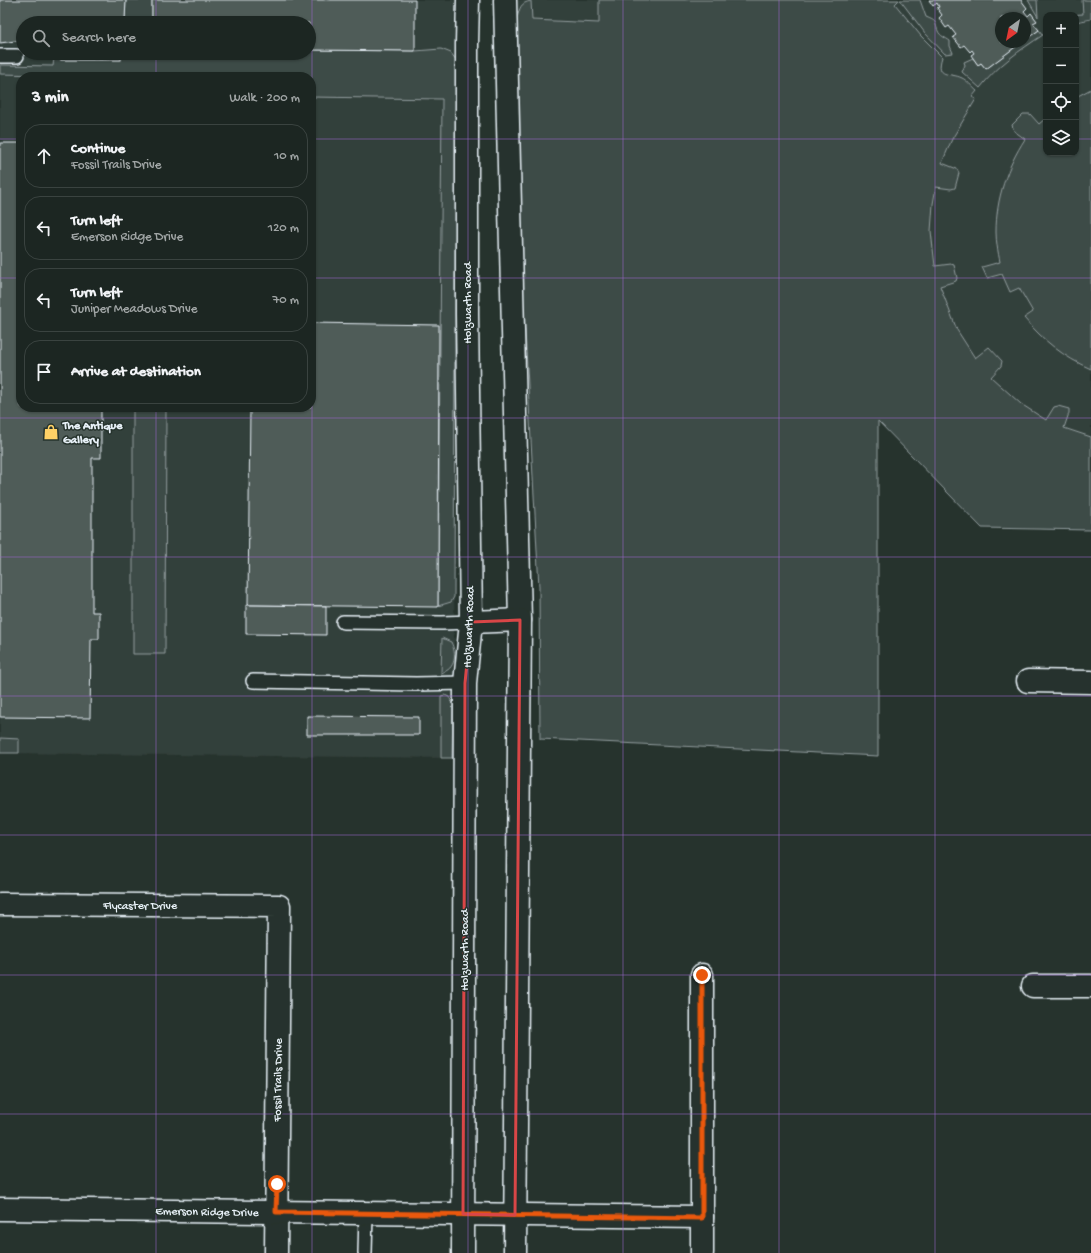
<!DOCTYPE html>
<html lang="en">
<head>
<meta charset="utf-8">
<style>
  :root { --surface:#1c2622; --page:#29322f; --text:#f1f3f6; --muted:#a0a5a5; --line:#3a4340 }
  body { margin:0; font-family:"Gochi Hand",sans-serif; background:var(--page); color:var(--text) }
  .controls { position:absolute; right:12px; top:12px; display:grid; overflow:hidden; border-radius:8px; box-shadow:0 1px 3px #0004 }
  .controls button { width:36px; height:36px; display:grid; place-items:center; padding:0; border:0; border-bottom:1px solid var(--line); background:var(--surface); color:var(--text); font:20px sans-serif }
  .compass { position:absolute; left:995px; top:12px; width:36px; height:36px; border-radius:50%; background:var(--surface); box-shadow:0 1px 3px #0004; rotate:213deg }
  .stop { position:absolute; width:12px; height:12px; margin:-9px; border:3px solid #ea580c; border-radius:50%; background:#fff }
  .stop.end { background:#ea580c; border-color:#fff; box-shadow:0 1px 4px #0008 }
  .list { margin:0; padding:0; list-style:none }
  h2 { display:flex; justify-content:space-between; align-items:center; height:52px; margin:0; padding:0 16px; font-size:17px }
  h2 small { font-size:13px; font-weight:400; color:var(--muted) }
  .list li { display:grid; grid-template-columns:26px 1fr auto; gap:12px; align-items:center; box-sizing:border-box; height:64px; margin:0 8px 8px; padding:0 8px; border:1px solid var(--line); border-radius:16px }
  .list b { display:block; font-size:15px; white-space:nowrap }
  .list p { margin:0; font-size:13px; white-space:nowrap; color:var(--muted) }
  .list em { font-size:13px; font-style:normal; color:var(--muted) }
  .icon { flex:none; width:22px; height:22px; fill:none; stroke:currentColor; stroke-width:2; stroke-linecap:round; stroke-linejoin:round }
  .map { position:relative; flex:none; width:1091px; height:1253px; overflow:hidden }
  .search { position:absolute; background:var(--surface); box-shadow:0 1px 3px #0004; left:16px; top:16px; width:300px; height:44px; display:flex; align-items:center; gap:10px; box-sizing:border-box; padding:0 14px; border-radius:22px; color:var(--muted); font-size:15px }
  .panel { position:absolute; background:var(--surface); box-shadow:0 1px 3px #0004; left:16px; top:72px; width:300px; height:340px; border-radius:16px }
  .map>svg:first-child { display:block }
  .built { fill:#333f3a; fill-rule:evenodd }
  .green { fill:#3e4b47; stroke:#939ea0 }
  .building { fill:#505c59; stroke:#e8f1f8 }
  .lines { fill:none; stroke-linecap:round; stroke-linejoin:round }
  .lane-casing { stroke:#e8f1f8; stroke-width:16 }
  .street-casing { stroke:#e8f1f8; stroke-width:25 }
  .secondary-casing { stroke:#e8f1f8; stroke-width:25 }
  .lane { stroke:#26332d; stroke-width:13 }
  .street { stroke:#26332d; stroke-width:22 }
  .secondary { stroke:#26332d; stroke-width:22 }
  .route { stroke:#ea580c; stroke-width:5 }
  .marked { fill:none; stroke:#d94647; stroke-width:3; stroke-linejoin:round }
  .grid { fill:none; stroke:#9c67d0; stroke-width:1; stroke-opacity:0.55 }
  .labels { text-anchor:middle; stroke-width:3; stroke-linejoin:round; paint-order:stroke }
  .street-label { font-size:12px; fill:#e8f1f8; stroke:#26332d }
  .poi-label { font-size:12px; font-weight:bold; fill:#e8f1f8; stroke:#26332d; text-anchor:start }
</style>
</head>
<body>
<div class="map">
<svg width="1091" height="1253" viewBox="0 0 1091 1253">
  <rect width="100%" height="100%" fill="#26332d"/>
  <filter id="ink" filterUnits="userSpaceOnUse"><feTurbulence type="fractalNoise" baseFrequency=".025" numOctaves="2"/><feDisplacementMap in="SourceGraphic" scale="8" xChannelSelector="R" yChannelSelector="G"/><feConvolveMatrix kernelMatrix="1 2 1 2 8 2 1 2 1" color-interpolation-filters="sRGB"/></filter>
  <g filter="url(#ink)">
    <!-- built -->
    <g class="built">
      <path d="M0 0H456L454 660 452 758 0 753ZM23 23H309V53H23ZM21 77H311V407H21Z"/>
      <path d="M517 0H1091V530L517 33ZM1046 15H1076V153H1046ZM1001 18H1025V42H1001Z"/>
    </g>
    <!-- green -->
    <g class="green">
      <path d="M126 0H152V23H122V21L125 20Z"/>
      <path d="M599 0H899L895 4 921 36 942 57C935 79 950 72 962 78 967 80 972 87 977 91L972 97 976 99 952 139 942 163 957 169 959 173 955 188 951 189 936 187 933 204 931 231 935 266 951 264 954 265 957 278 956 281 940 286 957 330 975 358 989 347 1002 361 1001 366 991 377 1021 404 1046 420 1054 407 1058 406 1069 409V413L1064 428 1091 437V530L982 528 878 421V756L540 739 539 587 520 238 517 18C520 8 520 3 531 1L532 20 599 23Z"/>
      <path d="M900 0H920L926 17C938 22 934 21 938 31 940 36 946 38 950 41V46L953 53 945 54 925 33Z"/>
      <path d="M1028 0H1037L1038 17Z"/>
      <path d="M1082 0H1091V19L1076 22V15H1067L1083 14Z"/>
      <path d="M1039 30 1043 35C1020 50 997 66 980 88L962 72 965 65 964 62 973 58 978 65 981 63 986 69 1022 42H1025V40Z"/>
      <path d="M441 49 451 53 456 60 454 597 451 602 438 606 442 99 311 97V77H132L0 74V65L53 66 54 58 61 60H121V53H309V50L415 51Z"/>
      <path d="M1091 89V369C1063 357 1044 341 1024 318L1033 312 1019 288 1010 292 1002 274 987 278 982 267 1000 262C998 252 996 242 996 232 996 198 1007 167 1025 139L1014 131 1012 125 1023 114H1030L1039 124 1046 118V153H1076V97Z"/>
      <path d="M133 407H166L165 654H133Z"/>
      <path d="M442 638 451 642C457 654 456 669 441 673Z"/>
      <path d="M445 695 449 697 453 704 452 758H441V696Z"/>
      <path d="M0 738 19 739V753H0Z"/>
    </g>
    <!-- building -->
    <g class="building">
      <path d="M0 0H126L125 20 122 21V23H63V21H38V23H23V40L0 43Z"/>
      <path d="M152 0H415V51L309 50V23H152Z"/>
      <path d="M929 0H1021L1027 8 1024 11 1028 16 1031 13 1037 21 1033 23 1039 30 1025 40V18H1001V42H1022L986 69 981 63 978 65 973 58 971 55 974 53 972 50 970 52 964 45 961 47 953 37 956 35 949 26 946 28 939 18 942 15 937 8 939 7 937 3 933 6Z"/>
      <rect x="61" y="53" width="60" height="7"/>
      <path d="M0 143H21V407H101V458H92V612H99V639H91L90 718 0 717Z"/>
      <path d="M311 323 439 325 438 607 248 605 250 407H311Z"/>
      <path d="M246 605 326 606V635L246 634Z"/>
      <path d="M307 716 419 717V735H307Z"/>
    </g>
    <g class="lines">
      <!-- lane casing -->
      <g class="lane-casing">
        <g id="lane">
          <path d="M0 56H17"/>
          <path d="M343 622 442 623 471 622"/>
          <path d="M253 681 416 684 465 683"/>
          <path d="M365 1253 366 1213"/>
        </g>
      </g>
      <!-- street casing -->
      <g class="street-casing">
        <g id="street">
          <path d="M1028 681 1091 682"/>
          <path d="M0 904 279 906 276 1253"/>
          <path d="M1033 986H1091"/>
          <path d="M0 1209 702 1217"/>
          <path d="M702 1253V975"/>
        </g>
      </g>
      <!-- secondary casing -->
      <g class="secondary-casing">
        <g id="secondary">
          <path d="M505 0 520 620 515 1253"/>
          <path d="M471 622 520 620"/>
          <path d="M463 1253 465 683 471 622 467 314V44L468 0"/>
        </g>
      </g>
      <!-- lane -->
      <use href="#lane" class="lane"/>
      <!-- street -->
      <use href="#street" class="street"/>
      <!-- secondary -->
      <use href="#secondary" class="secondary"/>
    </g>
  </g>
  <g class="lines" filter="url(#ink)">
    <!-- route -->
    <path class="route" d="M277 1184 276 1212 702 1218V975"/>
  </g>
  <!-- marked area -->
  <path class="marked" d="M520 620 515 1215 463 1214 465 683 471 622Z"/>
  <!-- grid -->
  <path class="grid" d="M156 0V23M312 0V1253M468 0V1253M623 0V1253M779 0V1253M935 0V1253M156 53V77M0 139H21M311 139H1046M1076 139H1091M0 278H21M311 278H1091M156 407V1253M0 418H1091M0 557H1091M0 696H1091M0 835H1091M0 975H1091M0 1114H1091"/>
  <!-- icons -->
  <defs>
    <g id="shop-bare" transform="scale(1.2)"><path d="M-5-2.5h2.3a2.7 3.5 0 0 1 5.4 0H5L5.5 6h-11ZM-1.5-2.5h3a1.5 2.3 0 0 0-3 0Z" fill="#ffd166" stroke="#26332d" stroke-width="2.5" paint-order="stroke"/></g>
  </defs>
  <g fill-rule="evenodd">
    <use href="#shop-bare" x="51" y="432"/>
  </g>
  <g class="labels">
    <!-- street labels -->
    <g class="street-label">
      <text transform="translate(467 303) rotate(-90)" y="4">Holzwarth Road</text>
      <text transform="translate(468 627) rotate(-88)" y="4">Holzwarth Road</text>
      <text x="140" y="909">Flycaster Drive</text>
      <text transform="translate(464 950) rotate(-90)" y="4">Holzwarth Road</text>
      <text transform="translate(277 1080) rotate(-89)" y="4">Fossil Trails Drive</text>
      <text transform="translate(207 1211) rotate(1)" y="4">Emerson Ridge Drive</text>
    </g>
    <!-- poi labels -->
    <g class="poi-label">
      <text x="63" y="429">The Antique<tspan x="63" dy="14">Gallery</tspan></text>
    </g>
  </g>
</svg>
<div class="controls">
<button>+</button>
<button>−</button>
<button><svg class="icon" aria-label="locate" viewBox="0 0 24 24"><circle cx="12" cy="12" r="6"/><path d="M12 2v4M12 18v4M2 12h4M18 12h4"/></svg></button>
<button><svg class="icon" aria-label="layers" viewBox="0 0 24 24"><path d="M12 4l9 5-9 5-9-5zM3 14l9 5 9-5"/></svg></button>
</div>
<svg class="compass" viewBox="-18 -18 36 36"><path d="M0-13l5 13h-10z" fill="#e53935"/><path d="M0 13l5-13h-10z" fill="#a0a5a5"/></svg>
<div class="stop" style="left:277px;top:1184px"></div>
<div class="stop end" style="left:702px;top:975px"></div>
<div class="search"><svg class="icon" aria-label="search" viewBox="0 0 24 24"><circle cx="10" cy="10" r="6"/><path d="M15 15l6 6"/></svg>Search here</div>
<section class="panel">
<h2>3 min<small>Walk · 200 m</small></h2>
<ul class="list">
<li><svg class="icon" aria-label="ahead" viewBox="0 0 24 24"><path d="M12 20V5M6 11l6-6 6 6"/></svg><div><b>Continue</b><p>Fossil Trails Drive</p></div><em>10 m</em></li>
<li><svg class="icon" aria-label="left" viewBox="0 0 24 24"><path d="M17 20v-9H6M10 6l-5 5 5 5"/></svg><div><b>Turn left</b><p>Emerson Ridge Drive</p></div><em>120 m</em></li>
<li><svg class="icon" aria-label="left" viewBox="0 0 24 24"><path d="M17 20v-9H6M10 6l-5 5 5 5"/></svg><div><b>Turn left</b><p>Juniper Meadows Drive</p></div><em>70 m</em></li>
<li><svg class="icon" aria-label="arrive" viewBox="0 0 24 24"><path d="M6 21V4h12l-3 4 3 4H6"/></svg><div><b>Arrive at destination</b></div></li>
</ul>
</section>
</div>
</body>
</html>
